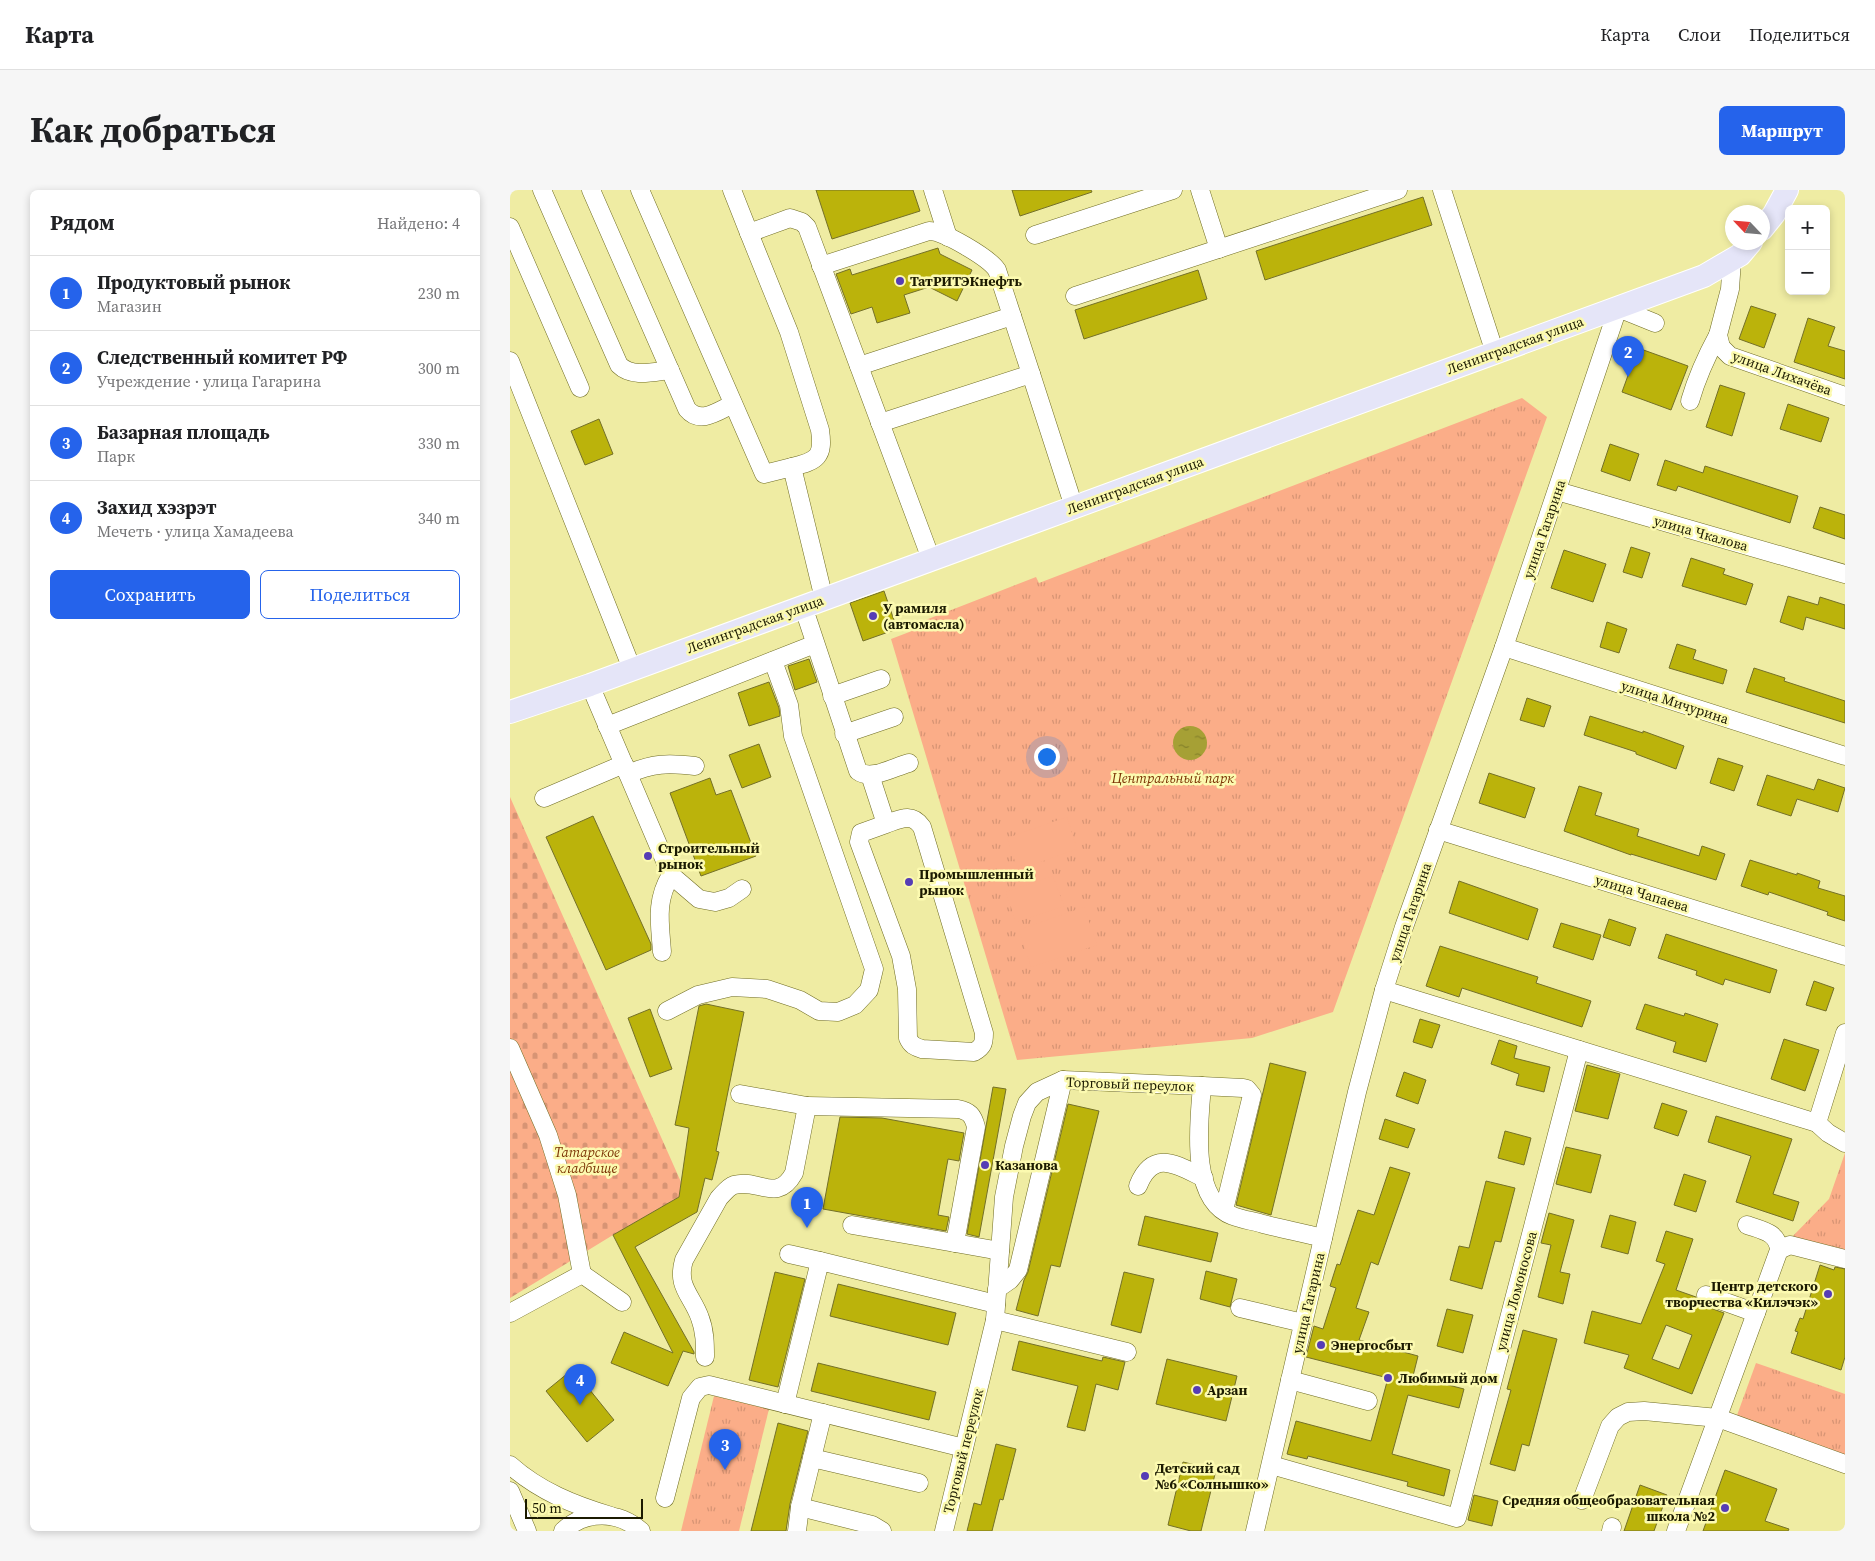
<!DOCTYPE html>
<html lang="ru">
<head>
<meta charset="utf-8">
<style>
  :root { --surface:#fff; --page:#f6f6f6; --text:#202124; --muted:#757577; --line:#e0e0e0; --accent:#2563eb }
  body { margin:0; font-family:"Source Serif 4",serif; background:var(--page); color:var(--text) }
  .controls { position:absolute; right:15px; top:15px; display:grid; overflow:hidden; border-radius:8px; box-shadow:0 2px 8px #0003 }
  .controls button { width:45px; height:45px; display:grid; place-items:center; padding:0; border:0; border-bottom:1px solid var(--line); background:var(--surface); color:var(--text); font:25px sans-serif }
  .compass { position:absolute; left:1215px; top:15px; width:45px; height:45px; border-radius:50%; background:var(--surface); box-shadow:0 2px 8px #0003; rotate:296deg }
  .scale { position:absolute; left:15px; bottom:12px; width:118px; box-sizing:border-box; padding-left:5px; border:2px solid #1b1a00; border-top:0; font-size:14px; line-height:18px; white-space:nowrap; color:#1b1a00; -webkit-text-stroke:4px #fcfab0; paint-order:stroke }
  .you { position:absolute; left:536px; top:566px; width:18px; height:18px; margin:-12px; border:4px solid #fff; border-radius:50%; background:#1a73e8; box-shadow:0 0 0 8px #1a73e833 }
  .badge { display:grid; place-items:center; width:32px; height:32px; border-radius:50%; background:var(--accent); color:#fff; font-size:16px; font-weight:700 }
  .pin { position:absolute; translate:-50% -41px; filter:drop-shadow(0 1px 2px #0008) }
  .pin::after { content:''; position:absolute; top:26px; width:18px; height:15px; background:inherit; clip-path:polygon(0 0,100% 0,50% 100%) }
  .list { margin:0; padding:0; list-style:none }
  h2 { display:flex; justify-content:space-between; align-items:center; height:65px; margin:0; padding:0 20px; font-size:21px }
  h2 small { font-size:16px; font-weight:400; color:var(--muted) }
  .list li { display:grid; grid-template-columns:32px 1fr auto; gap:15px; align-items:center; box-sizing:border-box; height:75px; padding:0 20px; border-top:1px solid var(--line) }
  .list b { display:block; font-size:19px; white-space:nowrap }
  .list p { margin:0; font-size:16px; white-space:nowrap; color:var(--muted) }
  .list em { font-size:16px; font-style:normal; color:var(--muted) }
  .actions { display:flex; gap:10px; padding:15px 20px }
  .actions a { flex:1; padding:11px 0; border:1px solid var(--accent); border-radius:8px; text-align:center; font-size:18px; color:var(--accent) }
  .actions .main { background:var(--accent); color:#fff }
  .map { position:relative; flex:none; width:1335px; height:1341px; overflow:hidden; border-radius:8px }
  header { display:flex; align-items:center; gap:30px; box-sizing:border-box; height:70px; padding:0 25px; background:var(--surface); border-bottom:1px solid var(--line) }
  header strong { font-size:24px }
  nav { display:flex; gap:28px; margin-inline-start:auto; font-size:18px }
  .intro { display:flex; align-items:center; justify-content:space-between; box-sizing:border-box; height:120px; padding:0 30px }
  h1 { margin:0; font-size:35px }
  .button { padding:12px 22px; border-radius:8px; background:var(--accent); color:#fff; font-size:18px; font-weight:700 }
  main { display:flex; gap:30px; padding:0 30px }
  aside { flex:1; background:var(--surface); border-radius:8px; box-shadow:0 2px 8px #0003 }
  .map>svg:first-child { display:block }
  .grass { fill:url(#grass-tufts) }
  .cemetery { fill:url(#cemetery-stones) }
  .pitch { fill:#fbad88 }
  .water { fill:url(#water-ripples) }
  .building { fill:#bbb30b; stroke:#747028; fill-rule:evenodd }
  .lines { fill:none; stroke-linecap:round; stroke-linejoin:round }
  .minor-casing { stroke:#706d24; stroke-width:19 }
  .major-casing { stroke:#fff; stroke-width:24 }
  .minor { stroke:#fff; stroke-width:18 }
  .major { stroke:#e5e5f8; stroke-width:22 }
  .poi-dot { fill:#563db5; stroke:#fcfab0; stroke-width:2 }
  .labels { text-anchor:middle; stroke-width:5; stroke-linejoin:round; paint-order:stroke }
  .poi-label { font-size:14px; font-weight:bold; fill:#1b1a00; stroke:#fcfab0; text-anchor:start }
  .street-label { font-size:14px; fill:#1b1a00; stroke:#fcfab0 }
  .park-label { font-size:14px; font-style:italic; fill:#7c3405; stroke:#fcfab0 }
</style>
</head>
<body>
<header>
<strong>Карта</strong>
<nav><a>Карта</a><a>Слои</a><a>Поделиться</a></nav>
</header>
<div class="intro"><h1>Как добраться</h1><a class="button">Маршрут</a></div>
<main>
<aside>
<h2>Рядом<small>Найдено: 4</small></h2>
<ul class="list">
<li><span class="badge">1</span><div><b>Продуктовый рынок</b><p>Магазин</p></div><em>230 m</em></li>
<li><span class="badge">2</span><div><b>Следственный комитет РФ</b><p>Учреждение · улица Гагарина</p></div><em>300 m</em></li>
<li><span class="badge">3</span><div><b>Базарная площадь</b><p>Парк</p></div><em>330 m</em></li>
<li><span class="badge">4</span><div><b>Захид хэзрэт</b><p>Мечеть · улица Хамадеева</p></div><em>340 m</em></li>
</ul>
<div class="actions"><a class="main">Сохранить</a><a>Поделиться</a></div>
</aside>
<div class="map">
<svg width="1335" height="1341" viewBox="0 0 1335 1341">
  <defs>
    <pattern id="grass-tufts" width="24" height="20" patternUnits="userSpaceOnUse" patternTransform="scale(1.25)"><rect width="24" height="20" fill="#fbad88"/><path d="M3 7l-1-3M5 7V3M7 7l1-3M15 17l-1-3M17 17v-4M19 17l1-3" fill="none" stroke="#d79474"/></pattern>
    <pattern id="cemetery-stones" width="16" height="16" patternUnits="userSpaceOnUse" patternTransform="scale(1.25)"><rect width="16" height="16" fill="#fbad88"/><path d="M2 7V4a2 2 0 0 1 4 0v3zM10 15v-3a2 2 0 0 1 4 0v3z" fill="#d79474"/></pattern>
    <pattern id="water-ripples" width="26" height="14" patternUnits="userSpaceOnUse" patternTransform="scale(1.25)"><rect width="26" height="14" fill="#a6a035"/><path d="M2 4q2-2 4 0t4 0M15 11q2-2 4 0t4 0" fill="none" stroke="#86822a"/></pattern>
  </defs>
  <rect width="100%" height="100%" fill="#efeca3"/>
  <!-- grass -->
  <g class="grass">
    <path d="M1012 208 1037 227 823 822 742 848 507 870 381 449 415 436 413 431 526 387 529 393Z"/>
    <path d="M1335 963V1064L1280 1049 1319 1009Z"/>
    <path d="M1246 1173 1335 1204V1266L1226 1228Z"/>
    <path d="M204 1206 259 1219 229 1341H171Z"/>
  </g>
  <!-- cemetery -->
  <path class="cemetery" d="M0 607 171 992 169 1007 103 1045 0 1108Z"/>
  <!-- pitch -->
  <g class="pitch">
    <path d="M557 627 567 659 508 680 497 648Z"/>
    <path d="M543 686 554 716 506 732 496 702Z"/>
    <path d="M574 717 587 755 521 777 509 740Z"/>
  </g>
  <!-- water -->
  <circle class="water" cx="680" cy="553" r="17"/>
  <!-- building -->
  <g class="building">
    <path d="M306 0H403L410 21 322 49Z"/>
    <path d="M502 0H581L582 2 510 26Z"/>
    <path d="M913 7 922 35 755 90 746 61Z"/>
    <path d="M428 58 430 64 462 80 447 111 419 97 394 105 400 123 367 133 362 117 341 124 326 84 340 79 342 85Z"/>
    <path d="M688 80 697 109 574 149 565 120Z"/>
    <path d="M1241 116 1266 124 1254 158 1229 149Z"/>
    <path d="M1298 128 1325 137 1318 156 1335 161V189L1284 172Z"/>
    <path d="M1128 158 1178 176 1161 220 1112 202Z"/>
    <path d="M1210 195 1235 203 1222 246 1196 237Z"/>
    <path d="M1278 214 1319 228 1311 252 1270 239Z"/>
    <path d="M89 229 103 264 75 275 61 241Z"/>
    <path d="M1100 254 1129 264 1120 291 1091 281Z"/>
    <path d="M1155 270 1193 283 1195 276 1288 306 1280 333 1168 296 1166 301 1147 295Z"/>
    <path d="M1310 317 1335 325V349L1303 338Z"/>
    <path d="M1121 357 1140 363 1132 388 1113 382Z"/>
    <path d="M1054 360 1096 374 1083 412 1041 398Z"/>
    <path d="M1181 368 1215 379 1213 384 1243 394 1236 415 1172 396Z"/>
    <path d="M374 401 387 439 353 451 340 413Z"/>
    <path d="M1278 406 1308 415 1310 407 1335 415V439L1296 427 1293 440 1270 432Z"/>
    <path d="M1097 432 1117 439 1109 463 1090 457Z"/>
    <path d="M1167 454 1186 460 1183 469 1217 480 1213 494 1159 478Z"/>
    <path d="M299 469 307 492 285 500 278 476Z"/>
    <path d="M1244 478 1275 488 1274 491 1335 511V533L1236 502Z"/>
    <path d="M259 492 269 518 270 526 239 536 228 503Z"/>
    <path d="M1017 508 1041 516 1034 537 1010 530Z"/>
    <path d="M1080 526 1133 543V541L1174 556 1166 579 1126 564V562L1074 545Z"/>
    <path d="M249 554 261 587 232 598 219 565Z"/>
    <path d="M1208 568 1233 576 1224 601 1200 593Z"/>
    <path d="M979 583 1025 598 1015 628 969 613Z"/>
    <path d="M1257 585 1304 600 1308 589 1335 598 1328 622 1287 609 1281 626 1247 615Z"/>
    <path d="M200 588 206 605 221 600 246 666 191 686 160 603Z"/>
    <path d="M1069 596 1092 603 1085 625 1129 639 1127 646 1189 666 1192 656 1215 664 1206 690 1121 664V665L1054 641Z"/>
    <path d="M83 626 141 754V760L96 780 36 647Z"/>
    <path d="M1240 670 1287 685V683L1310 691 1308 698 1335 706V731L1317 725 1318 722 1259 702 1258 705 1231 696Z"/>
    <path d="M949 691 1028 719 1018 750 939 723Z"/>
    <path d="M1099 729 1126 738 1120 756 1093 747Z"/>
    <path d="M1051 733 1091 745 1083 770 1043 757Z"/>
    <path d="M1156 744 1267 780 1260 803 1215 789 1213 795 1186 785 1187 781 1148 768Z"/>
    <path d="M930 756 1028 787 1026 793 1081 811 1072 837 952 798 949 807 916 796Z"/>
    <path d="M1304 791 1324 798 1316 821 1296 815Z"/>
    <path d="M196 814 234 822 206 961 209 962 202 990 195 988 187 1022 125 1057 184 1162V1164L173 1161 158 1196 101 1173 114 1142 163 1163 103 1045 169 1007 179 938 165 935 189 816Z"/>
    <path d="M1135 814 1174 826 1175 823 1208 834 1196 872 1163 862 1166 852 1126 839Z"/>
    <path d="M140 819 162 879 140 887 118 828Z"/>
    <path d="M910 829 930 835 922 858 903 852Z"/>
    <path d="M1274 849 1309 860 1295 901 1261 889Z"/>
    <path d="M989 850 1007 856 1004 868 1040 877 1034 902 1006 895 1009 884 981 874Z"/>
    <path d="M760 873 796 882 761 1025 726 1015Z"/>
    <path d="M1077 875 1110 884 1098 929 1065 921Z"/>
    <path d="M894 882 916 890 908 914 886 906Z"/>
    <path d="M483 897 496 899 469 1047 457 1044Z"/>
    <path d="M1152 913 1177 921 1168 946 1144 938Z"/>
    <path d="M558 914 589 921 550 1077 541 1075 528 1126 506 1120 514 1090 518 1082Z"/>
    <path d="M1206 926 1282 949 1263 1004 1289 1012 1283 1031 1226 1012 1241 966 1198 952Z"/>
    <path d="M330 927 372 928 454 943 449 971 438 969 428 1025 439 1027 436 1041 313 1019Z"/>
    <path d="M875 929 905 939 898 958 869 949Z"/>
    <path d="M995 941 1021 948 1014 975 988 968Z"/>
    <path d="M1056 957 1091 965 1081 1003 1046 994Z"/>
    <path d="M880 977 900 983 868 1075 861 1072 846 1118 859 1122 849 1150 908 1166 903 1186 954 1199 949 1218 898 1205 882 1264 940 1280 934 1306 897 1296 898 1292 798 1266 797 1269 777 1264 786 1231 861 1251 878 1188 796 1167 804 1136 813 1139 826 1098 820 1096 827 1074 830 1075 848 1020 864 1025Z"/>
    <path d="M1174 984 1196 991 1186 1022 1164 1015Z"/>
    <path d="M976 991 1005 998 991 1052 985 1051 972 1099 940 1090 949 1056 959 1058Z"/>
    <path d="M1039 1023 1064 1030 1050 1082 1060 1084 1053 1114 1028 1107 1041 1055 1031 1053Z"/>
    <path d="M1100 1025 1126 1032 1118 1064 1091 1057Z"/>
    <path d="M635 1026 708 1043 701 1072 628 1055Z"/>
    <path d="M1156 1041 1183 1049 1166 1100 1186 1107 1188 1112 1192 1115 1214 1123 1182 1204 1114 1178 1119 1165 1074 1153 1082 1121 1131 1134 1155 1074 1146 1071ZM1156 1135 1182 1145 1169 1179 1142 1169Z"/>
    <path d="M1310 1075 1324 1080 1325 1077 1335 1079V1167L1331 1180 1281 1163 1288 1142 1285 1141 1290 1128 1293 1129Z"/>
    <path d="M696 1081 727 1089 720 1117 690 1109Z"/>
    <path d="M265 1082 295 1089 268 1197 239 1190Z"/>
    <path d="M614 1082 644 1089 631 1143 601 1135Z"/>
    <path d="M328 1094 446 1123 438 1155 320 1126Z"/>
    <path d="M937 1119 963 1125 953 1163 927 1156Z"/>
    <path d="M1013 1140 1047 1149 1019 1256 1012 1254 1005 1281 980 1274 1001 1200 997 1199Z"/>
    <path d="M509 1151 592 1171 593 1167 615 1172 608 1200 586 1194 575 1241 557 1237 568 1196 502 1180Z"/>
    <path d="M657 1169 727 1186 716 1231 646 1214Z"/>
    <path d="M308 1173 426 1202 419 1230 301 1201Z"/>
    <path d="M63 1179 104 1230 77 1252 36 1201Z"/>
    <path d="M268 1233 298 1241 280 1314 276 1341H241Z"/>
    <path d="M486 1254 506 1259 493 1310 490 1309 482 1341H457L464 1313 471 1315Z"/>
    <path d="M673 1272 706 1280 691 1341H681L658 1335Z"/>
    <path d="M1215 1280 1267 1299 1255 1331 1279 1339 1278 1341H1193Z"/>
    <path d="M1130 1295 1157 1305 1144 1341H1114Z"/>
    <path d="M964 1305 988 1311 982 1336 958 1330Z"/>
  </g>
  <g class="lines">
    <!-- minor casing -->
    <g class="minor-casing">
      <g id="minor">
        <path d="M32 0 109 175C122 188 143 182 160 180"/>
        <path d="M81 0 177 219C190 235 208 221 223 214"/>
        <path d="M130 0 254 284 282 277 314 409"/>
        <path d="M222 0 239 43 280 28 292 32 297 37 421 369"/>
        <path d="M423 0 438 47"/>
        <path d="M690 0 709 59"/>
        <path d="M932 0 985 163"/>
        <path d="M0 37 70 198"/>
        <path d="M239 43 279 142 310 240C314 267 307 271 282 277"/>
        <path d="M525 45 663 0"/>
        <path d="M1222 70 1220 99 1208 145 1211 157 1220 166 1335 206"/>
        <path d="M311 76 419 41C434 41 479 68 487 80L521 184"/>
        <path d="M565 106 888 0"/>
        <path d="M0 171 122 479"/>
        <path d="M349 176 502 126"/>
        <path d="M1180 211C1187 187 1196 167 1208 145"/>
        <path d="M370 233 521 184 564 317"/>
        <path d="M1047 301 1335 384"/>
        <path d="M293 416 348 581C361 591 384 577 399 573"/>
        <path d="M994 457 1335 566"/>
        <path d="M80 495 161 685 189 709 205 712 219 708 232 699"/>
        <path d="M322 506 371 489"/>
        <path d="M97 536 305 454"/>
        <path d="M334 544 384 527"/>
        <path d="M118 584C143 573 158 573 185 576"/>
        <path d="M360 585 376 634C390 629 402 622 412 637L474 843C474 853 473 857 464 862L412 859C405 857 401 855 398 848L397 799 391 766 349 652 351 643 376 634"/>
        <path d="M34 608 114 574"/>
        <path d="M928 640 1335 766"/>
        <path d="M152 762C150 733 145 711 161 685"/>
        <path d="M874 800 1307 933 1335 843"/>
        <path d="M157 821 188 805 222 797 257 799 290 810 309 821 328 822 345 815 359 800 364 779 283 546 279 515 263 471"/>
        <path d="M0 858 38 945 57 1005 72 1084"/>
        <path d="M692 896 733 898 737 899 742 905 714 1020"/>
        <path d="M297 916 448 919C459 921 463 925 466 937L445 1053 490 1061"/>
        <path d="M1307 933 1318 943 1335 953"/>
        <path d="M628 996C643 958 667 975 694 988"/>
        <path d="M342 1035 445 1053"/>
        <path d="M1237 1035C1251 1040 1268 1042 1269 1060L1246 1123"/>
        <path d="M1269 1060 1280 1055 1335 1069"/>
        <path d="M279 1064 310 1071"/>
        <path d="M487 1099 500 1090 508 1080 553 890"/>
        <path d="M730 1118 793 1133"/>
        <path d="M0 1123 72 1084 112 1112"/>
        <path d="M485 1130 617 1162"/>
        <path d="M195 1167C195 1154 195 1141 190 1128 182 1105 166 1097 174 1070L209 1008C214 1003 218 997 224 995 249 988 267 1014 284 983L297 916 230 904"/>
        <path d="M780 1190 858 1211"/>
        <path d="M275 1214 310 1071 486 1114"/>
        <path d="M302 1268 409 1293"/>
        <path d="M0 1275C29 1301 64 1315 101 1326"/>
        <path d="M761 1275 947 1328 1069 860"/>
        <path d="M0 1301 17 1341"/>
        <path d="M155 1308 181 1208 190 1197 199 1195 454 1258"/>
        <path d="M1072 1310 1100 1236 1108 1227 1118 1222 1134 1221 1208 1228 1335 1274"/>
        <path d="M290 1317 362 1335 372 1341"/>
        <path d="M53 1341C76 1320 109 1321 131 1341"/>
        <path d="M287 1341 290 1317 313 1223"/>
        <path d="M434 1341 485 1130 494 1007 504 956 512 926 517 913 527 902 553 890 692 896C689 932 679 1010 723 1026 733 1030 744 1031 753 1034 773 1039 793 1043 813 1048"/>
        <path d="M745 1341 847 902 874 800 894 737 994 457 1108 118 1145 133"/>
        <path d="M1101 1341 1102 1337"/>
        <path d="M1166 1341 1246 1123 1196 1105"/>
      </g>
    </g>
    <!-- major casing -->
    <g class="major-casing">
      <g id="major">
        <path d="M1252 39 1264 24 1277 0"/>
        <path d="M0 522 80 495 1194 86 1230 65 1241 52"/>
      </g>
    </g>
    <!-- minor -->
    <use href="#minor" class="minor"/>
    <!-- major -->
    <use href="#major" class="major"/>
  </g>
  <!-- markers -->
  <g class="poi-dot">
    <circle cx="390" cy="91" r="5"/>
    <circle cx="363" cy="426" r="5"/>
    <circle cx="138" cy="666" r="5"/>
    <circle cx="399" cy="692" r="5"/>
    <circle cx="475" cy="975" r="5"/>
    <circle cx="1318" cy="1104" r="5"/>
    <circle cx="811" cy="1155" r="5"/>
    <circle cx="878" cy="1188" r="5"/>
    <circle cx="687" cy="1200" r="5"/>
    <circle cx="635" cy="1286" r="5"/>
    <circle cx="1215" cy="1318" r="5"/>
  </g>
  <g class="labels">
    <!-- poi labels -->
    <g class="poi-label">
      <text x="400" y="96">ТатРИТЭКнефть</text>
      <text x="373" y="423">У рамиля<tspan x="373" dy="16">(автомасла)</tspan></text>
      <text x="148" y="663">Строительный<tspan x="148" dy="16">рынок</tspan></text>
      <text x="409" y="689">Промышленный<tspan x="409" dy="16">рынок</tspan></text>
      <text x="485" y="980">Казанова</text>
      <text x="1308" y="1101" text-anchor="end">Центр детского<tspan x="1308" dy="16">творчества «Килэчэк»</tspan></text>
      <text x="821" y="1160">Энергосбыт</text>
      <text x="888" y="1193">Любимый дом</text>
      <text x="697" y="1205">Арзан</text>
      <text x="645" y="1283">Детский сад<tspan x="645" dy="16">№6 «Солнышко»</tspan></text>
      <text x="1205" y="1315" text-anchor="end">Средняя общеобразовательная<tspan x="1205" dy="16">школа №2</tspan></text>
    </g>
    <!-- street labels -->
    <g class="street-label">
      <text transform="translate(1005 155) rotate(-20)" y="5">Ленинградская улица</text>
      <text transform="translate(1272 183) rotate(20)" y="5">улица Лихачёва</text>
      <text transform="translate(625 295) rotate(-20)" y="5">Ленинградская улица</text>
      <text transform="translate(1034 339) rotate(-71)" y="5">улица Гагарина</text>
      <text transform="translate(1191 343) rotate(16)" y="5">улица Чкалова</text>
      <text transform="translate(245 434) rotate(-20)" y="5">Ленинградская улица</text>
      <text transform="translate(1165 512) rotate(18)" y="5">улица Мичурина</text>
      <text transform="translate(1132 703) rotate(17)" y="5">улица Чапаева</text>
      <text transform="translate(900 722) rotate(-71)" y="5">улица Гагарина</text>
      <text transform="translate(620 894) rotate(2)" y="5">Торговый переулок</text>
      <text transform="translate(1006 1101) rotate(-75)" y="5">улица Ломоносова</text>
      <text transform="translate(798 1113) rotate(-77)" y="5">улица Гагарина</text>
      <text transform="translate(453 1261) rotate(-76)" y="5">Торговый переулок</text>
    </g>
    <!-- park labels -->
    <g class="park-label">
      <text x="663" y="593">Центральный парк</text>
      <text x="77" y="967">Татарское<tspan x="77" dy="16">кладбище</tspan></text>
    </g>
  </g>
</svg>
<div class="controls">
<button>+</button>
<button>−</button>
</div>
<svg class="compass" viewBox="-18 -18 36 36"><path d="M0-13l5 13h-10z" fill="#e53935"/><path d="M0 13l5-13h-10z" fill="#757577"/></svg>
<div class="scale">50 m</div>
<div class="you"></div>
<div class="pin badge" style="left:297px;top:1038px">1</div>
<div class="pin badge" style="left:1118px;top:187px">2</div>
<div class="pin badge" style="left:215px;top:1280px">3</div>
<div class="pin badge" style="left:70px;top:1215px">4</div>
</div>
</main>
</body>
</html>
